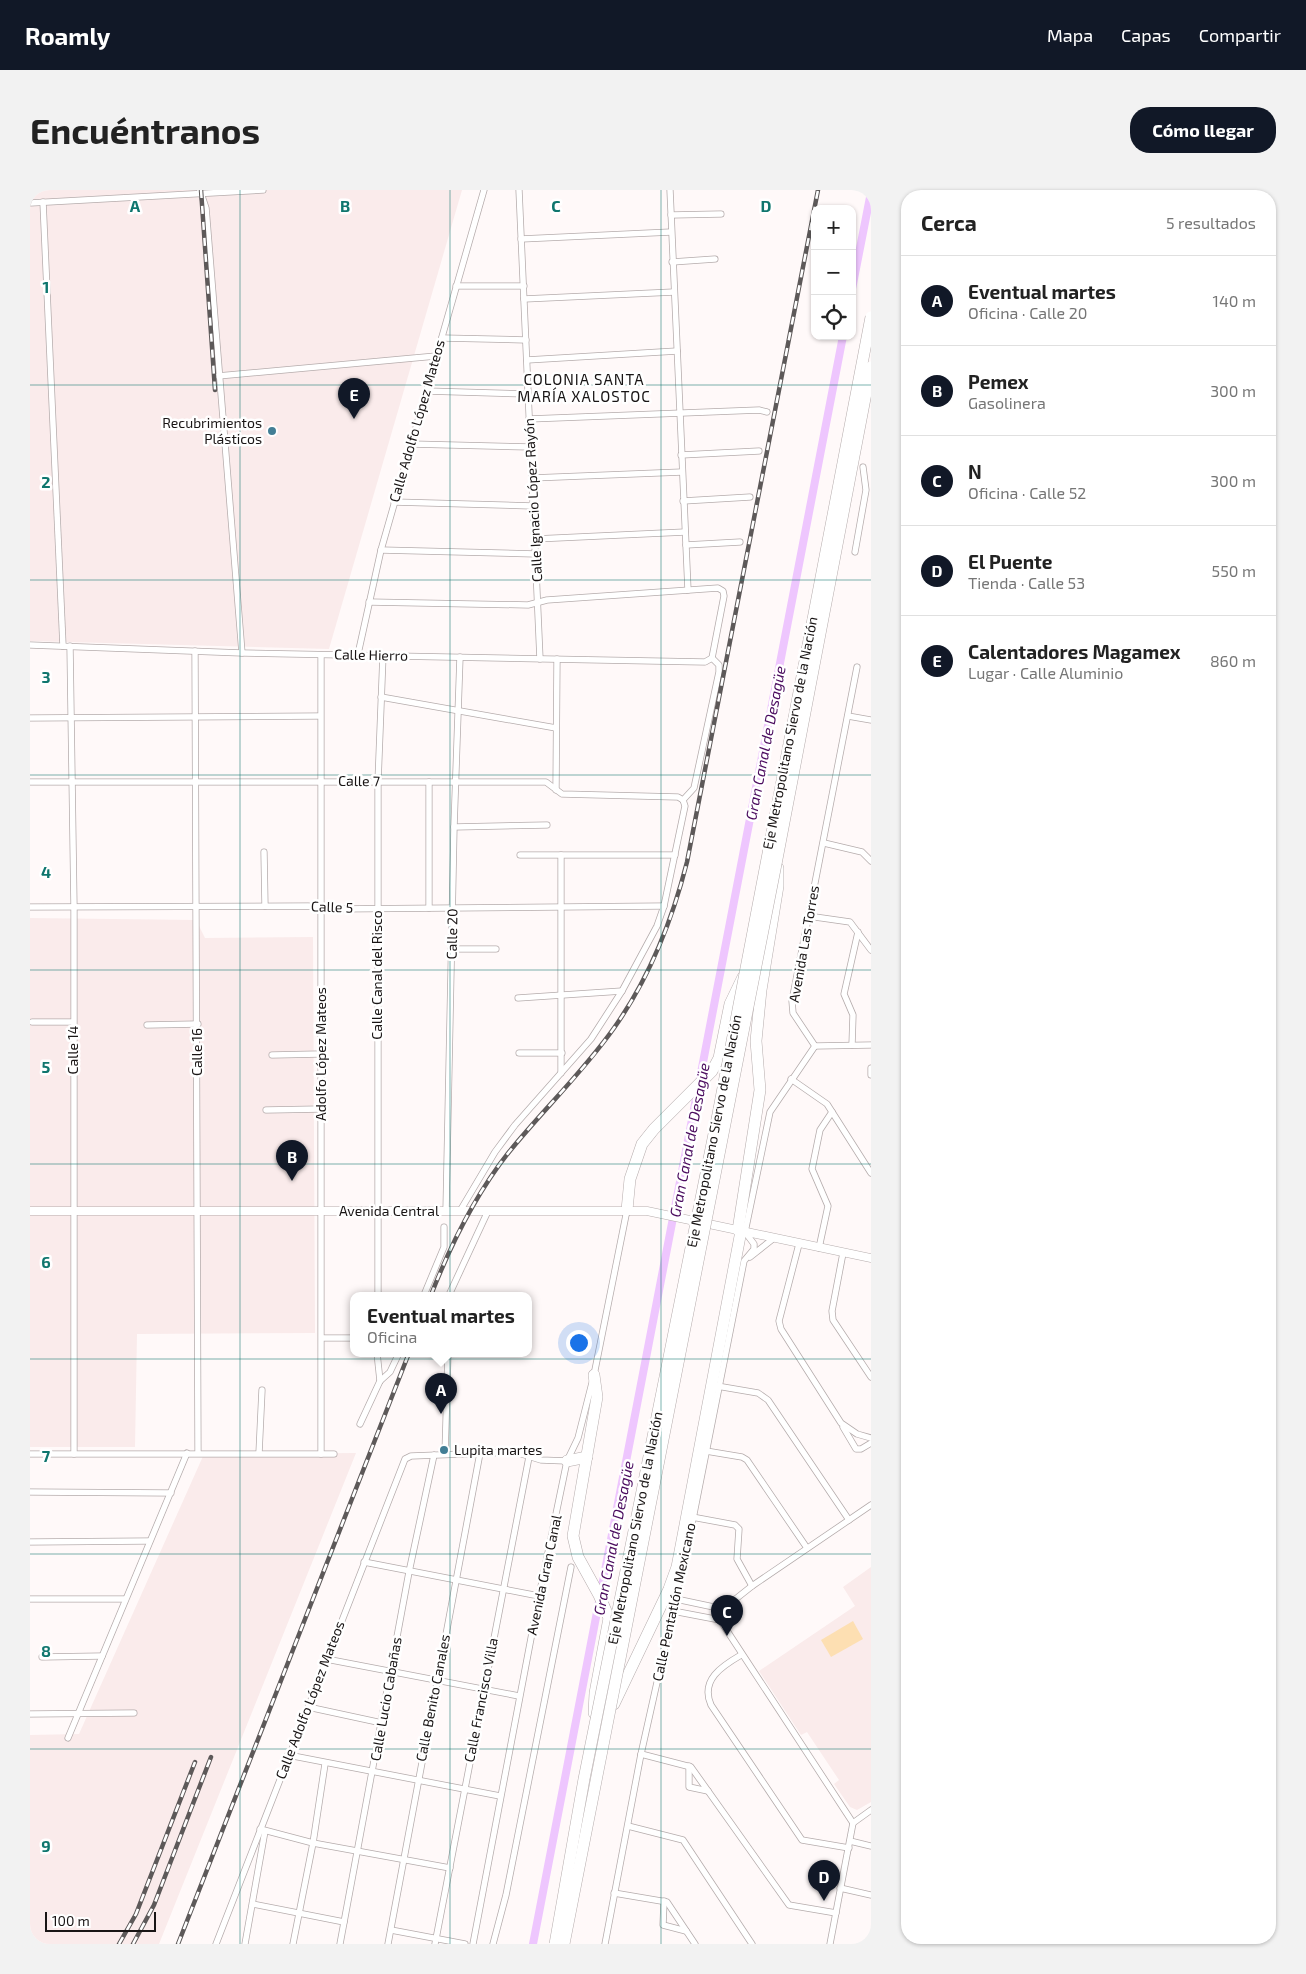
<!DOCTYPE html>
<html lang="es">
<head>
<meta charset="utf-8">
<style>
  :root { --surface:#fff; --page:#f2f2f2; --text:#222; --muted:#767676; --line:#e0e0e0; --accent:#111827 }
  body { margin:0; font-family:"Exo 2",sans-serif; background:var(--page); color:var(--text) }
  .controls { position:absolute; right:15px; top:15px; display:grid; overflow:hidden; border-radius:10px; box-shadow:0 1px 4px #0004 }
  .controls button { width:45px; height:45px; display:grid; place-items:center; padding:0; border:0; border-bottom:1px solid var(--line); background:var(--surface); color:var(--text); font:25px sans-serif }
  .scale { position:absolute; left:15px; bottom:12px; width:111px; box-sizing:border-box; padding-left:5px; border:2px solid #191515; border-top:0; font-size:14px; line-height:18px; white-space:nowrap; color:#191515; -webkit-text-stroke:4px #fff; paint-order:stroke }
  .you { position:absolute; left:548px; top:1152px; width:18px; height:18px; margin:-12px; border:4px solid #fff; border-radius:50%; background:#1a73e8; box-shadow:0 0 0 8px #1a73e833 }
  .badge { display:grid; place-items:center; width:32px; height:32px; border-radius:50%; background:var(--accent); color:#fff; font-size:16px; font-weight:700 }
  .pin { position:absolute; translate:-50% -41px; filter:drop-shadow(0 1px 2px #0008) }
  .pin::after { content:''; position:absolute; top:26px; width:18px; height:15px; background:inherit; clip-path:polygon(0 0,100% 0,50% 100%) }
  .popup { position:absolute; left:320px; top:1102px; width:182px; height:65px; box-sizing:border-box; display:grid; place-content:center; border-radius:10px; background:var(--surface); filter:drop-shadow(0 1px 4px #0005); font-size:16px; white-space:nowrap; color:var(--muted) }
  .popup b { font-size:19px; color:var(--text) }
  .popup::after { content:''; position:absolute; left:50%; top:100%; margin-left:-10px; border:10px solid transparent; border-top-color:var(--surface) }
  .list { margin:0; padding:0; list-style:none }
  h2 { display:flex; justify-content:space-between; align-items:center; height:65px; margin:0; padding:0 20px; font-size:21px }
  h2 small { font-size:16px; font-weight:400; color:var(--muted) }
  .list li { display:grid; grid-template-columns:32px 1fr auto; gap:15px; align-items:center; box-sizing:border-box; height:90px; padding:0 20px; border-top:1px solid var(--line) }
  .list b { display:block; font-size:19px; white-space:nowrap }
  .list p { margin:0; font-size:16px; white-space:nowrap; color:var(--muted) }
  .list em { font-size:16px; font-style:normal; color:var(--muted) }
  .icon { flex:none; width:28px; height:28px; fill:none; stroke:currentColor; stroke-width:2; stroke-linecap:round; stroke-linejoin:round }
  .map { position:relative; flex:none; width:841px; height:1754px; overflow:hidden; border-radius:20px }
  header { display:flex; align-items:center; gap:30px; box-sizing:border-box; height:70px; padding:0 25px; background:var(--accent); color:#fff }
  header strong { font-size:24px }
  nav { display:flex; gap:28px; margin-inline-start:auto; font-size:18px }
  .intro { display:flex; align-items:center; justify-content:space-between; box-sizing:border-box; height:120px; padding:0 30px }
  h1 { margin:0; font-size:35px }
  .button { padding:12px 22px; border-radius:20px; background:var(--accent); color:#fff; font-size:18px; font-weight:700 }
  main { display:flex; gap:30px; padding:0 30px }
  aside { flex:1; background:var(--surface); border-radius:20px; box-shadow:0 1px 4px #0004 }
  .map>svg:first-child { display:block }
  .built { fill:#faebeb }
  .green { fill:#fddfb2 }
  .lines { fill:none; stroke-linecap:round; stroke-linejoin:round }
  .canal { stroke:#eec6fe; stroke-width:8 }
  .minor-casing { stroke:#b5acac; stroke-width:7 }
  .tertiary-casing { stroke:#b5acac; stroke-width:9 }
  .motorway-casing { stroke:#b5acac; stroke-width:12 }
  .minor { stroke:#fff; stroke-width:5.5 }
  .tertiary { stroke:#fff; stroke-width:8 }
  .motorway { stroke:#fff; stroke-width:11 }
  .rail-casing { stroke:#5d5959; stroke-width:4.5 }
  .rail { stroke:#fff; stroke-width:2.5; stroke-dasharray:8; stroke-linecap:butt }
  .motorway-bridge-casing { stroke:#b5acac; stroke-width:12; stroke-linecap:butt }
  .motorway-bridge { stroke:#fff; stroke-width:11 }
  .grid { fill:none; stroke:#0f766e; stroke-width:1; stroke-opacity:0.55 }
  .poi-dot { fill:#427e95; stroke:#fff; stroke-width:2 }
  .labels { text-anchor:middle; stroke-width:5; stroke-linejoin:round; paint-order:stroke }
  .street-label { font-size:14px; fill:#191515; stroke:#fff }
  .poi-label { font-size:14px; fill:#191515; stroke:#fff; text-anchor:end }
  .neighbourhood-label { font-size:15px; letter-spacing:1px; fill:#191515; stroke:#fff }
  .water-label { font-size:15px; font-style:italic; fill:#4a0b5e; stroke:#fff }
  .grid-label { font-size:16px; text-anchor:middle; font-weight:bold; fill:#0f766e; stroke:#fff; stroke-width:5; stroke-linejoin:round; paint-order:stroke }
</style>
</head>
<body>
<header>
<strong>Roamly</strong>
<nav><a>Mapa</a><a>Capas</a><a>Compartir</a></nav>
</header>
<div class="intro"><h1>Encuéntranos</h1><a class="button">Cómo llegar</a></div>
<main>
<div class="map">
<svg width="841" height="1754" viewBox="0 0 841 1754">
  <rect width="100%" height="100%" fill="#fff9f9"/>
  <!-- built -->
  <g class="built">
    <path d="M0 0H432L299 459 0 451Z"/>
    <path d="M0 728 166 730 175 748 283 747 285 1143 107 1144 105 1257H0Z"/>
    <path d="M326 1263 129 1754H0V1545L49 1544 174 1264Z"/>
    <path d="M841 1377V1612L827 1620 820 1617 804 1594 809 1590 777 1542 771 1545 729 1481 825 1416 813 1397Z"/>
  </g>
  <!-- green -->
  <path class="green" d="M823 1431 833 1449 801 1467 791 1450Z"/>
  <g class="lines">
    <!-- canal -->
    <g class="canal">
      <path d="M822 99 841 2"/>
      <path d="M503 1754C609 1219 709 682 813 146"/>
    </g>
    <!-- minor casing -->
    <g class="minor-casing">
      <g id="minor">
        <path d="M170 0 176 18 212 463"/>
        <path d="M489 0 510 469"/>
        <path d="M640 0 658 400"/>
        <path d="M13 12 33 456"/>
        <path d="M0 13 233 0"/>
        <path d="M641 25 691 24"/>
        <path d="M491 49 641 42"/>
        <path d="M642 72 685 69"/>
        <path d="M426 96H494"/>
        <path d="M494 109 644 102"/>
        <path d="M412 148 496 150"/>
        <path d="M497 170 647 161"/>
        <path d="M188 186 406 166"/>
        <path d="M396 201 498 204"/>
        <path d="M499 229 729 220 737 222"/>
        <path d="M381 254 501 257"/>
        <path d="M651 265 729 261"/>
        <path d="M502 288 652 282"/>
        <path d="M653 311 720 307"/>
        <path d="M364 312 503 316"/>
        <path d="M505 349 655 342"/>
        <path d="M656 355 710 352"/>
        <path d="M351 360 506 364"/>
        <path d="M825 362 836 300 833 277"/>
        <path d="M339 412 498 415 517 410 688 398 693 401 694 406 682 468"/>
        <path d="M0 455 212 463 675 472 682 468"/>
        <path d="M40 456 44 717V1264"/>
        <path d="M165 461C165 729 168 996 168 1263"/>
        <path d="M328 464 351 360 454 0"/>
        <path d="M291 465V1264"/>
        <path d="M351 507 526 538"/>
        <path d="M818 526 841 530"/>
        <path d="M0 528 290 526"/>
        <path d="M0 592H516L532 604 648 607 653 610"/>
        <path d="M526 600 527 469"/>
        <path d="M653 610 664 598 689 482V475L682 468"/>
        <path d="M424 637 517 635"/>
        <path d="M794 653 832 662 841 671"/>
        <path d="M234 662 235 716"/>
        <path d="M490 665H645"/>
        <path d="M531 665V883"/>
        <path d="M0 717 278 716 304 719 634 716"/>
        <path d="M399 718V592"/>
        <path d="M778 726 820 732 841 760"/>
        <path d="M421 759H466"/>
        <path d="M488 808 592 801"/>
        <path d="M2 832H43"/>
        <path d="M117 835 168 834"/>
        <path d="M822 855 823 825 814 804 828 742"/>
        <path d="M785 856 763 823 762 811 827 477"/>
        <path d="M785 856 841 855"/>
        <path d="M489 863H532"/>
        <path d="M242 865 290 864"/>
        <path d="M841 878V885"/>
        <path d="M761 889 797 914 841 983"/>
        <path d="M236 920 291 919"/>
        <path d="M416 1021 424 637 430 467"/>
        <path d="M430 1021 465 962 485 935 561 849 592 801 627 736 634 716 655 616 653 610"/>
        <path d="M769 1054 749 1131 751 1139 811 1233 827 1244 841 1248"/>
        <path d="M789 1058 798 1016 782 979 790 940 802 922"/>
        <path d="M813 1063 802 1121 803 1130 841 1187"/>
        <path d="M720 1067 744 1048"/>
        <path d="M348 1105V592L353 465"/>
        <path d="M394 1105 414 1057V1037"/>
        <path d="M419 1105 458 1021"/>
        <path d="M292 1148H324"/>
        <path d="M347 1163 350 1191"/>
        <path d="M687 1196 728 1203 738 1210 819 1330"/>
        <path d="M330 1234 350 1191 360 1182 369 1163"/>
        <path d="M813 1237 826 1259H831L841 1253"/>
        <path d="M676 1261 712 1267 717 1270 777 1358"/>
        <path d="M229 1263 232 1200"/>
        <path d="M0 1264H304"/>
        <path d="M415 1264 418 1163"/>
        <path d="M0 1302 141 1303"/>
        <path d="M662 1327 705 1335 709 1339 707 1369 722 1396"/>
        <path d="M0 1352 119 1351"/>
        <path d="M334 1372 509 1406"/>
        <path d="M0 1409H95"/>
        <path d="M646 1409 693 1419"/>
        <path d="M693 1419 690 1430 823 1633"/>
        <path d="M693 1419 722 1396 841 1315"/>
        <path d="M643 1421 690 1430"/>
        <path d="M711 1465C692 1476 670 1490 681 1515L772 1650 819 1658"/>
        <path d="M12 1467 72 1466"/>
        <path d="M296 1469 489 1506"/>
        <path d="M278 1517 352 1533"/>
        <path d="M0 1524 104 1523"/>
        <path d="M38 1548 157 1263"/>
        <path d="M611 1564 661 1577 759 1715 806 1723"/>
        <path d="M258 1565 470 1606"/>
        <path d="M659 1576V1597L678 1601"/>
        <path d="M598 1636 653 1650 722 1754"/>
        <path d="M230 1639 283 1653 420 1678"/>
        <path d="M820 1651 841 1656"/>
        <path d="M810 1698 841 1705"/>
        <path d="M584 1703 637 1712 665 1754"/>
        <path d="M634 1711 633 1735 656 1741"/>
        <path d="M223 1714 314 1732"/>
        <path d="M361 1740 435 1754"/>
        <path d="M186 1754 375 1269 381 1266 485 1262 511 1270 537 1271"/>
        <path d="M215 1754 235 1641"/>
        <path d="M263 1754 283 1653 295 1574"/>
        <path d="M310 1754 379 1382 404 1265"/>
        <path d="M358 1754 450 1263"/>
        <path d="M405 1754 499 1267"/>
        <path d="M443 1754 509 1406 537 1271 548 1248 564 1185 597 1020"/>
        <path d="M463 1754 476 1705 541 1377"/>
        <path d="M575 1754 611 1564 659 1349 714 1071 724 1059V1054L715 1042 740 922 785 856"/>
        <path d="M800 1754 823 1633 841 1620"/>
      </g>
    </g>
    <!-- tertiary casing -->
    <g class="tertiary-casing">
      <path id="tertiary" d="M0 1021H617L841 1068"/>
    </g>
    <!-- motorway casing -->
    <g class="motorway-casing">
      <g id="motorway">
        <path d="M597 1020 600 989 612 954 624 939 682 881 689 868 700 814 713 787"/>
        <path d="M708 1040 730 900 726 851 731 800 748 696V678"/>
        <path d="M537 1271 557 1267"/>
        <path d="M584 1514 639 1399 647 1377 711 1041"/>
        <path d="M564 1523 565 1503 579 1428 569 1405 548 1367 543 1346 567 1207 564 1185"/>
      </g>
    </g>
    <!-- minor -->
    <use href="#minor" class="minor"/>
    <!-- tertiary -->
    <use href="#tertiary" class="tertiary"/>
    <!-- motorway -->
    <use href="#motorway" class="motorway"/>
    <!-- rail casing -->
    <g class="rail-casing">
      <g id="rail">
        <path d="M171 0 185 200"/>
        <path d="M401 1105C421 1054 445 1005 479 962 513 920 553 882 584 838 620 787 642 731 657 672L788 0"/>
        <path d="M89 1754 106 1724 165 1572"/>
        <path d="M103 1754 124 1715 181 1567"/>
        <path d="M148 1754 379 1163"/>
      </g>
    </g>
    <!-- rail -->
    <use href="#rail" class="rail"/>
    <!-- motorway-bridge casing -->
    <g class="motorway-bridge-casing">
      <g id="motorway-bridge">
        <path d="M525 1754 554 1589 688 924 841 127"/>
        <path d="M534 1754 747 669 841 177"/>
      </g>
    </g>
    <!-- motorway-bridge -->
    <use href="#motorway-bridge" class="motorway-bridge"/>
  </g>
  <!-- grid -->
  <path class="grid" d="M210 0V1754M420 0V1754M631 0V1754M0 195H841M0 390H841M0 585H841M0 780H841M0 974H841M0 1169H841M0 1364H841M0 1559H841"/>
  <!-- markers -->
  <g class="poi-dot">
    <circle cx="242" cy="241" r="5"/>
    <circle cx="414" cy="1260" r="5"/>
  </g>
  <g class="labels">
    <!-- street labels -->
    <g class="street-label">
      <text transform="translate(387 231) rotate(-74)" y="5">Calle Adolfo López Mateos</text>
      <text transform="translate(503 310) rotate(-93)" y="5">Calle Ignacio López Rayón</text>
      <text transform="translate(341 465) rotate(1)" y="5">Calle Hierro</text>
      <text transform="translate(760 543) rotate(-79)" y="5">Eje Metropolitano Siervo de la Nación</text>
      <text transform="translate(329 591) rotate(1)" y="5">Calle 7</text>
      <text transform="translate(302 717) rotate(2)" y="5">Calle 5</text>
      <text transform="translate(422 744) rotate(-89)" y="5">Calle 20</text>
      <text transform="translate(774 754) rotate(-80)" y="5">Avenida Las Torres</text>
      <text transform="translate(347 785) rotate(-90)" y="5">Calle Canal del Risco</text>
      <text transform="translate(43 860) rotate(-90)" y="5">Calle 14</text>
      <text transform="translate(167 862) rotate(-90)" y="5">Calle 16</text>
      <text transform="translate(291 864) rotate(-90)" y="5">Adolfo López Mateos</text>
      <text transform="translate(684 941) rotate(-79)" y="5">Eje Metropolitano Siervo de la Nación</text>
      <text x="359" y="1026">Avenida Central</text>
      <text transform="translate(605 1338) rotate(-79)" y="5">Eje Metropolitano Siervo de la Nación</text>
      <text transform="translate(514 1385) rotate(-78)" y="5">Avenida Gran Canal</text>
      <text transform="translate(644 1412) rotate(-78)" y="5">Calle Pentatlón Mexicano</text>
      <text transform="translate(403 1508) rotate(-79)" y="5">Calle Benito Canales</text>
      <text transform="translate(356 1509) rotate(-80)" y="5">Calle Lucio Cabañas</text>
      <text transform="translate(280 1510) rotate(-69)" y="5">Calle Adolfo López Mateos</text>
      <text transform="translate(451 1510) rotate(-79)" y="5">Calle Francisco Villa</text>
    </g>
    <!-- poi labels -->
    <g class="poi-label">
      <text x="232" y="238">Recubrimientos<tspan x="232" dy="16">Plásticos</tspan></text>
      <text x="424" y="1265" text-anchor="start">Lupita martes</text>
    </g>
    <!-- neighbourhood labels -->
    <g class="neighbourhood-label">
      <text x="554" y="195">COLONIA SANTA<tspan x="554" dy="17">MARÍA XALOSTOC</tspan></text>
    </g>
    <!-- water labels -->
    <g class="water-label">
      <text transform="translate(736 553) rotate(-79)" y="5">Gran Canal de Desagüe</text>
      <text transform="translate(660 950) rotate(-79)" y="5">Gran Canal de Desagüe</text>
      <text transform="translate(584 1348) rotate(-79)" y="5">Gran Canal de Desagüe</text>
    </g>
  </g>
  <g class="grid-label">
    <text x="105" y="22">A</text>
    <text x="315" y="22">B</text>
    <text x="526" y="22">C</text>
    <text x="736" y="22">D</text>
    <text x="16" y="103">1</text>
    <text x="16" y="298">2</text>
    <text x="16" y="493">3</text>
    <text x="16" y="688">4</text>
    <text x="16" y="883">5</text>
    <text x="16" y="1078">6</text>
    <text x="16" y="1272">7</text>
    <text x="16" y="1467">8</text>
    <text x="16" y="1662">9</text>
  </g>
</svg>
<div class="controls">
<button>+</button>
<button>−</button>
<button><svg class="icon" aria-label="locate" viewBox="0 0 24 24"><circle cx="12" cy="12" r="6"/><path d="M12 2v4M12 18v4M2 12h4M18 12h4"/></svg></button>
</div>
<div class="scale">100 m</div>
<div class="you"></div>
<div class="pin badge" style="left:411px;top:1224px">A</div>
<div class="popup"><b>Eventual martes</b>Oficina</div>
<div class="pin badge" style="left:262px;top:991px">B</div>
<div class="pin badge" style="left:697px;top:1446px">C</div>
<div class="pin badge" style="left:794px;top:1711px">D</div>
<div class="pin badge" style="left:324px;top:229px">E</div>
</div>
<aside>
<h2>Cerca<small>5 resultados</small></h2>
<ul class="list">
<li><span class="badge">A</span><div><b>Eventual martes</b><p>Oficina · Calle 20</p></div><em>140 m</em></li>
<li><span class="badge">B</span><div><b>Pemex</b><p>Gasolinera</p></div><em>300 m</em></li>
<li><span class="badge">C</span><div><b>N</b><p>Oficina · Calle 52</p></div><em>300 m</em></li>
<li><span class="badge">D</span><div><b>El Puente</b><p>Tienda · Calle 53</p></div><em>550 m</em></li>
<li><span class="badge">E</span><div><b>Calentadores Magamex</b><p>Lugar · Calle Aluminio</p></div><em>860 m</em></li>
</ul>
</aside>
</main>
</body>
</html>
